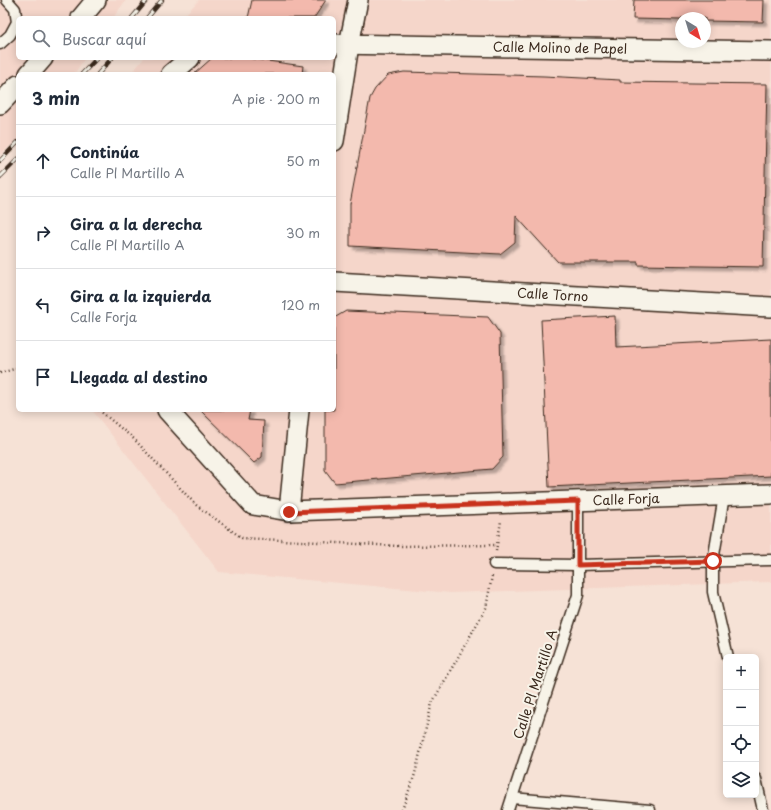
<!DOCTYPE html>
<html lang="es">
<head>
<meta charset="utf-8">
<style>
  :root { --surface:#fff; --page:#f6f6f7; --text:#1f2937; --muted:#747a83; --line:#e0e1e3 }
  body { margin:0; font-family:"Playpen Sans",sans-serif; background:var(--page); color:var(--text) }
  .controls { position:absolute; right:12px; bottom:12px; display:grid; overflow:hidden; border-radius:6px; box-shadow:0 2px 10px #0003 }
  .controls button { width:36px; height:36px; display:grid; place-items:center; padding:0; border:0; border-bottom:1px solid var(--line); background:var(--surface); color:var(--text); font:20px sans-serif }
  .compass { position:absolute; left:675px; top:12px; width:36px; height:36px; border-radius:50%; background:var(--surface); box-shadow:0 2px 10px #0003; rotate:142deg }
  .stop { position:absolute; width:12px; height:12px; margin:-9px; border:3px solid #c8321e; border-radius:50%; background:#fff }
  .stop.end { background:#c8321e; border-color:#fff; box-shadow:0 1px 4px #0008 }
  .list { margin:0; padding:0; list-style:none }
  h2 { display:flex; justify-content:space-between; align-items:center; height:52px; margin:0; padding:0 16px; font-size:17px }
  h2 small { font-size:13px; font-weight:400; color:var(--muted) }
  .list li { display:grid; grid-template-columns:26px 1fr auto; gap:12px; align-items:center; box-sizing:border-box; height:72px; padding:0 16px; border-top:1px solid var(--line) }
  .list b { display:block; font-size:15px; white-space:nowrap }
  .list p { margin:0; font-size:13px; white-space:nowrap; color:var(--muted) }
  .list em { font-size:13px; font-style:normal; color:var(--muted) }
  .icon { flex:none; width:22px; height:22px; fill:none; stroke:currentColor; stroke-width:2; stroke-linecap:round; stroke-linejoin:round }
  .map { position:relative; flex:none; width:771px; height:810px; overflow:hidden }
  .search { position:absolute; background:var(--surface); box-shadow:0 2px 10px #0003; left:16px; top:16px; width:320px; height:44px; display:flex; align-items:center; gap:10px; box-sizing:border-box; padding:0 14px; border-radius:6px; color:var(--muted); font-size:15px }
  .panel { position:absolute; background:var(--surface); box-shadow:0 2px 10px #0003; left:16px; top:72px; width:320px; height:340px; border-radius:6px }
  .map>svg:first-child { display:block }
  .built { fill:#f5d6ca; fill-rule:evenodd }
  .building { fill:#f3b9ad; stroke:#3b2a1e; filter:url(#shadow) }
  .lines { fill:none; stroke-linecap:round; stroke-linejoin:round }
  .lane-casing { stroke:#3b2a1e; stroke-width:13 }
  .street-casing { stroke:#3b2a1e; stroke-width:22 }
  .path { stroke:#3b2a1e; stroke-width:2.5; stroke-dasharray:1 3; stroke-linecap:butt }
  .lane { stroke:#f7f3e8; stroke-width:10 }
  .street { stroke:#f7f3e8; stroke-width:19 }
  .rail-casing { stroke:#3b2a1e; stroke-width:4.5 }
  .rail { stroke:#f7f3e8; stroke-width:3; stroke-dasharray:9; stroke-linecap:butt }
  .route { stroke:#c8321e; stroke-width:5 }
  .labels { text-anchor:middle; stroke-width:4; stroke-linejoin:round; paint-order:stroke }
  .street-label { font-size:13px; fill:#3b2a1e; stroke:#f7f3e8 }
</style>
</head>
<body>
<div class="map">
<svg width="771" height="810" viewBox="0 0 771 810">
  <defs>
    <filter id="shadow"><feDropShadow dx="3.5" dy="3.5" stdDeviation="1" flood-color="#0004"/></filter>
  </defs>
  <rect width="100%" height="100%" fill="#f6e2d6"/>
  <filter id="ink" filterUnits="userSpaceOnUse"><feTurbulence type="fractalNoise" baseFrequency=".025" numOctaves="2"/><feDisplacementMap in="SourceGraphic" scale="8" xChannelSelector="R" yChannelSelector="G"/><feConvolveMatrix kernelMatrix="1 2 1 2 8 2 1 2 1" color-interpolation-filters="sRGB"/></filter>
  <g filter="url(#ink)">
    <!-- built -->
    <g class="built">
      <path d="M0 0H126L113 18H18V58H85L74 74H18V139L0 155Z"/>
      <path d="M199 0H771V582L451 593 219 572 92 410H334V74H131L144 58H334V18H182ZM681 18H705V42H681Z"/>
    </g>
    <!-- building -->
    <g class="building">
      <path d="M252 0H326L314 18H248Z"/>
      <path d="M634 0H764L763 22 705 21V18H681V20L633 19Z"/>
      <path d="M212 58H247L303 66 302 74H194Z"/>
      <path d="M404 72 544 76 620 80V82L767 84 763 267 638 265V262H558L516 216 515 242 500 254 350 246V204L370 98 375 89 388 75Z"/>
      <path d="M346 311 488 317 500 334 503 457 492 469 335 483 325 470V410H334V318Z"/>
      <path d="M615 316 616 347 771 339V476L549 487 541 320Z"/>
      <path d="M200 410H250L248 420 264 421 262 457 254 463Z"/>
    </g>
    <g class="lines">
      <!-- lane casing -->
      <g class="lane-casing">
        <g id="lane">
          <path d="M0 44 10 35 17 22 15 9 7 0"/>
          <path d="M724 496 713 561V592L728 657"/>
          <path d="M494 564 578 565 771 560"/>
          <path d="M756 779 763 810"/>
          <path d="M512 798 650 810"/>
          <path d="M508 810 578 595V501"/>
        </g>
      </g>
      <!-- street casing -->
      <g class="street-casing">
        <g id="street">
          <path d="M81 18 96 0"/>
          <path id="s1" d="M334 44 771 51"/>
          <path d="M29 74 43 58"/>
          <path d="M171 74 190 58"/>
          <path d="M0 104 18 85"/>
          <path d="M334 141 349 45 358 0"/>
          <path id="s2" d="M334 282 771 307"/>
          <path id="s3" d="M167 410 253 505 289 511 771 494"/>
          <path d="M289 511 299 410"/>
        </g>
      </g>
      <!-- path -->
      <g class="path">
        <path d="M0 373 18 368"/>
        <path d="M99 410 134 439 196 505 242 538 397 546 497 545"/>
        <path d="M496 551 501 521"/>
        <path d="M402 810 415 774 432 703 486 608 492 576"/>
      </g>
      <!-- lane -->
      <use href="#lane" class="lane"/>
      <!-- street -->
      <use href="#street" class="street"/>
      <!-- rail casing -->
      <g class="rail-casing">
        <g id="rail">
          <path d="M132 18 147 0"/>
          <path d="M147 18 162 0"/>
          <path d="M82 74 97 58"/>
          <path d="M98 74 112 58"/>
          <path d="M0 161 18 142"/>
          <path d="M0 177 18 159"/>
        </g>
      </g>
      <!-- rail -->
      <use href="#rail" class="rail"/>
    </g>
  </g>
  <g class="lines" filter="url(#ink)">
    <!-- route -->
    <path class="route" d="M289 512 578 501V565L713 561"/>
  </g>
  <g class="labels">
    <!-- street labels -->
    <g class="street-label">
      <text dy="5" stroke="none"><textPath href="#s1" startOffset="226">Calle Molino de Papel</textPath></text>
      <text dy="5" stroke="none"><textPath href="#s2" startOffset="219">Calle Torno</textPath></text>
      <text dy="5" stroke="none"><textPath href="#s3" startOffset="502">Calle Forja</textPath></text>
      <text transform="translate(535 684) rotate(-72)" y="5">Calle Pl Martillo A</text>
    </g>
  </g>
</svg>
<div class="controls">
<button>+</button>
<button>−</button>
<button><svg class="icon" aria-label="locate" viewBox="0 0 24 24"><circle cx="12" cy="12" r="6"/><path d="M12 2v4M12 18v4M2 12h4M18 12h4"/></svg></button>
<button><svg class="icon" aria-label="layers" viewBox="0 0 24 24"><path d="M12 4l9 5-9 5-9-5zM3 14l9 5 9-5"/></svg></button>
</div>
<svg class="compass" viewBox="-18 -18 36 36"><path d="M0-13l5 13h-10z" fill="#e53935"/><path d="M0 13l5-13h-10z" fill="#747a83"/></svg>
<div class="stop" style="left:713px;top:561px"></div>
<div class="stop end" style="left:289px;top:512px"></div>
<div class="search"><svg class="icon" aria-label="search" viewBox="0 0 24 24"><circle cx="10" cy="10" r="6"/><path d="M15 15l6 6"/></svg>Buscar aquí</div>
<section class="panel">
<h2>3 min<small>A pie · 200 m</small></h2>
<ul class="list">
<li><svg class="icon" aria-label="ahead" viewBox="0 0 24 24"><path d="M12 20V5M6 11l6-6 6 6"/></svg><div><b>Continúa</b><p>Calle Pl Martillo A</p></div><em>50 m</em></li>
<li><svg class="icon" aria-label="right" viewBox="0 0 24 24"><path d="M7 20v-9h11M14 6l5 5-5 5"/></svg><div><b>Gira a la derecha</b><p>Calle Pl Martillo A</p></div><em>30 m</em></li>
<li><svg class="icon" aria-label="left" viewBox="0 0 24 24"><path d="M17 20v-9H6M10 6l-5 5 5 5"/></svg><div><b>Gira a la izquierda</b><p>Calle Forja</p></div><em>120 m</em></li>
<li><svg class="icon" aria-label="arrive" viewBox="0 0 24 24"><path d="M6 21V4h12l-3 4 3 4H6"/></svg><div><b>Llegada al destino</b></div></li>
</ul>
</section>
</div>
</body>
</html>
